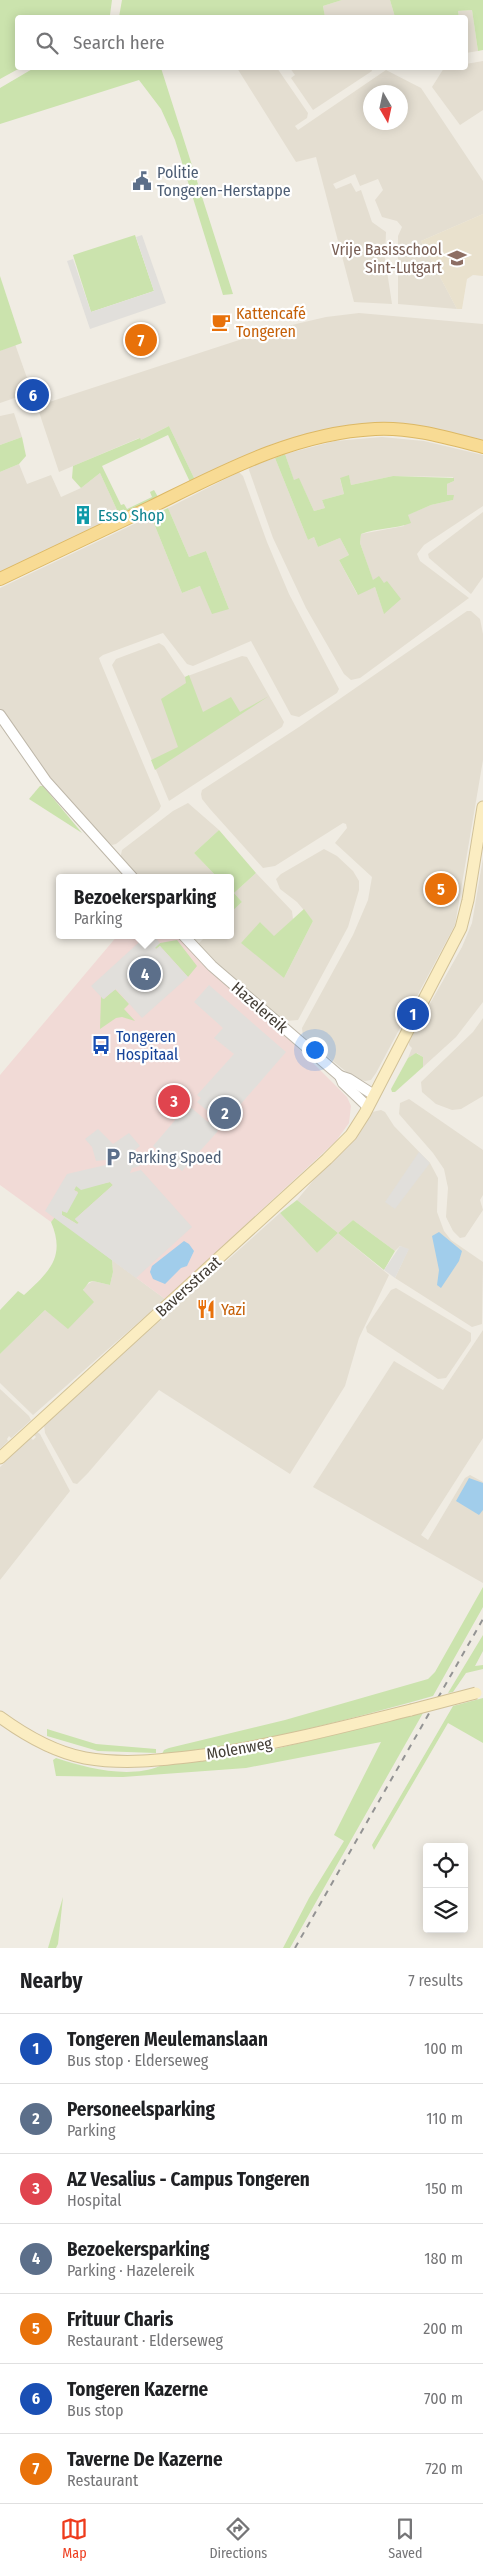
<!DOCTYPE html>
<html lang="en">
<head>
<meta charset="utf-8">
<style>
  :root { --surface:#fff; --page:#f2f2f2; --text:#202124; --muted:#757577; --line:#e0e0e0; --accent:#ee3b1c }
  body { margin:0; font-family:"Fira Sans Condensed",sans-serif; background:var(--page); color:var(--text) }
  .controls { position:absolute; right:15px; bottom:15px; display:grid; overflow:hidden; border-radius:5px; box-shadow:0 2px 12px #0003 }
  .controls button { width:45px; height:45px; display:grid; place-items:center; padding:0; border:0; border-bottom:1px solid var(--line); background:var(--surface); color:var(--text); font:25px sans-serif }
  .compass { position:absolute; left:363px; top:85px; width:45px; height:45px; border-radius:50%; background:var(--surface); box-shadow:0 2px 12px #0003; rotate:171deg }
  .you { position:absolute; left:314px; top:1049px; width:18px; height:18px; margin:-12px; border:4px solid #fff; border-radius:50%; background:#1a73e8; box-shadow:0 0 0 8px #1a73e833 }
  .badge { display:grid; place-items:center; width:32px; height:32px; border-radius:50%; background:var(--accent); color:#fff; font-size:16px; font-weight:700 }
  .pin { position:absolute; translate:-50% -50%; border:2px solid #fff; box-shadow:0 1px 5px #0006 }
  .popup { position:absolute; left:56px; top:874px; width:178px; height:65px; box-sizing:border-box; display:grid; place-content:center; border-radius:5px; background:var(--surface); filter:drop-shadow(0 1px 4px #0005); font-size:16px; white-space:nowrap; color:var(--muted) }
  .popup b { font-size:19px; color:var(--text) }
  .popup::after { content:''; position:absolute; left:50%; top:100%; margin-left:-10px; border:10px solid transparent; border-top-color:var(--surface) }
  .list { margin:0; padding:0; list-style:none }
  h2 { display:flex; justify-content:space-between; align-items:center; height:65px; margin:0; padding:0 20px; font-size:21px }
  h2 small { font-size:16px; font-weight:400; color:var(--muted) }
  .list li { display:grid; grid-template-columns:32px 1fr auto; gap:15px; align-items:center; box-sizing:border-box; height:70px; padding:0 20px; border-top:1px solid var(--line) }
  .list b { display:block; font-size:19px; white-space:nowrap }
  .list p { margin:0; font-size:16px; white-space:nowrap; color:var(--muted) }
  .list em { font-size:16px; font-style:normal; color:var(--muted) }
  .icon { flex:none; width:28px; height:28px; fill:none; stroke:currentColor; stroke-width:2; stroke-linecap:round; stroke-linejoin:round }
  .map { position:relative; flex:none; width:483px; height:1948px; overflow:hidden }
  .search { position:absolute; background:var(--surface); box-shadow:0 2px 12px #0003; left:15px; right:15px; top:15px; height:55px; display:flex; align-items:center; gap:12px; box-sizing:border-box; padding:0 18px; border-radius:5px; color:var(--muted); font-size:19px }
  .sheet { height:555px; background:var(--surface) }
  nav { display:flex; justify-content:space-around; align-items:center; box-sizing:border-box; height:70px; border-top:1px solid var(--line); background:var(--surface); font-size:14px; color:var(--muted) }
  nav a { display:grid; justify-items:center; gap:2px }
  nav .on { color:var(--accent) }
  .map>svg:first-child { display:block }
  .residential { fill:#e4ded1; fill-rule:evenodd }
  .education { fill:#e9e1cd }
  .medical { fill:#f1dad6 }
  .green { fill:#cbe3ad }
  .parking { fill:#e1dfdb; fill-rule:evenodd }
  .water { fill:#a1cdeb }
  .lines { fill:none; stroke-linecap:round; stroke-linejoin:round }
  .tertiary-casing { stroke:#beb7a9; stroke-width:12 }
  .secondary-casing { stroke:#d1c197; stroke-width:13 }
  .primary-casing { stroke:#dcb865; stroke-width:14 }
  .tertiary { stroke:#fff; stroke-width:10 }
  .secondary { stroke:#fbedc2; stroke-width:11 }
  .primary { stroke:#f8db94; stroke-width:12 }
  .rail { stroke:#939393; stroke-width:2; stroke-dasharray:6 6; stroke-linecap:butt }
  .secondary-bridge-casing { stroke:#d1c197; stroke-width:13; stroke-linecap:butt }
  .secondary-bridge { stroke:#fbedc2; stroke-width:11 }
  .labels { text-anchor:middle; stroke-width:4.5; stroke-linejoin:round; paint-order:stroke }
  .service-label { font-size:16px; fill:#4e5e75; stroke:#fff; text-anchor:start }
  .education-label { font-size:16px; fill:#785e54; stroke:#fff; text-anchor:end }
  .food-label { font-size:16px; fill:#c56008; stroke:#fff; text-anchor:start }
  .culture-label { font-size:16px; fill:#0d838f; stroke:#fff; text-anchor:start }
  .street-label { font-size:16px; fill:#423c34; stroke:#fff }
  .transit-label { font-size:16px; fill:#164399; stroke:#fff; text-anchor:start }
</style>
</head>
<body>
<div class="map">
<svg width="483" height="1948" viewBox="0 0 483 1948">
  <rect width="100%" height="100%" fill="#f0ece3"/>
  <!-- residential -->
  <g class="residential">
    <path d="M342 0H390L395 17H325L323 6Z"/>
    <path d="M472 10 478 51 466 53V18L459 17 458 11Z"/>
    <path d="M483 61V110L460 125 432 87 444 68H466V64Z"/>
    <path d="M237 68H277L308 113 307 118 295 126 298 130 386 70 421 88 483 181V214L421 241 457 309 398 304V236L402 227 397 221 382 217 375 200 383 190 378 179 360 186 355 174 333 184 336 189 351 183 356 192 361 190 372 222 386 232 385 258 392 304 354 302 316 157 296 162ZM370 92H400V122H370Z"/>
    <path d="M290 68H371L372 71 313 110 291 78 295 75Z"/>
    <path d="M359 313 483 324V441L377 423 349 425 302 435 273 444 195 480 169 426 141 440 139 438 59 472 37 406 270 330 326 317Z"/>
    <path d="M15 344 32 392 0 403V351Z"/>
    <path d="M14 413 22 437 0 445V416Z"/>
    <path d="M382 437 424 441 483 455V506L424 545 417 554 420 561 469 598 360 678 351 680 344 674 306 608 273 538 249 470 250 466 275 458 308 540 314 537 318 547 340 538 349 555 339 560 357 594 375 587 384 613V583L373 581 360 543 361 534 404 526 407 515 431 505 453 500 447 495 446 488 447 484 454 481 453 477 393 476 351 485 349 476 340 479 344 494 322 500 325 508 314 511 299 479 294 481 285 454 335 441Z"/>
    <path d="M19 464 27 484 51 475 61 497 81 488 100 473 117 510 124 513 0 573V472Z"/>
    <path d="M239 472 243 476 267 542 289 594 339 689 337 693 299 717 291 715 251 641 193 666 187 664 163 633 103 655 99 658 100 661 161 806 159 810 116 844 112 845 107 842 36 761 0 709V588L151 516 182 593 200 586 229 609 206 551 189 557 168 508Z"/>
    <path d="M483 512V577L471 594 429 558 428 554Z"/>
    <path d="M467 611H471L480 619 483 634V760L455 925 376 1073 371 1080 365 1081 354 1078 303 1037 302 1028 353 935 368 900 372 877 335 843 347 828 346 824 343 823 275 866 263 868 210 809 202 799 201 794 202 790 299 727Z"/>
    <path d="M159 643 164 646 185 677 242 656 247 657 284 722 282 727 169 801 112 665 116 659Z"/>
    <path d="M188 803 219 830 194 853 218 878H136L120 859 122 850 173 811Z"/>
    <path d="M324 849 337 856 353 871 359 881V890L348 927 298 1020 285 1021 257 999 197 945 207 935H230V913L242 902 234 893 256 873 292 911 293 919 274 937 260 922 284 978 313 921 297 902 280 889 276 879 281 874Z"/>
    <path d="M483 858V1002L456 1037 423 1067V1057L417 1053 408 1058 412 1048 409 1045V1041L462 947 472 923Z"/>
    <path d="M483 1018V1096L461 1109 452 1110 436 1104 422 1092 421 1082 473 1032Z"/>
    <path d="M409 1099 483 1150V1195L480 1200 483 1210 465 1237 460 1238 453 1231 446 1217 448 1188 444 1169 433 1153 399 1114 400 1103Z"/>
    <path d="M381 1110 385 1112 394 1126 430 1163 438 1178 437 1212 444 1231 451 1240 483 1262 482 1324 472 1327 395 1278 408 1250 400 1246 395 1251 353 1220 338 1233 389 1275 359 1338 345 1386 290 1474 159 1390 88 1473 77 1484 73 1483 45 1433 44 1425 280 1213 317 1253 338 1233 297 1200 317 1176 349 1146 372 1112Z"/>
    <path d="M112 1260 165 1299 33 1415 0 1383V1354L45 1310 68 1328 85 1286 93 1281 110 1285 113 1272Z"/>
    <path d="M396 1288 471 1333V1341L446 1378 438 1379 367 1332 366 1327 391 1290Z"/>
    <path d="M483 1330V1438L421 1535 428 1540 465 1478 470 1475 483 1482V1583L313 1487 394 1361 443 1390Z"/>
    <path d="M0 1389 29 1416 31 1420 11 1438 9 1436 7 1439 8 1441 0 1449Z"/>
    <path d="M37 1432 40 1434 70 1491 0 1580V1467L31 1438 33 1440 36 1437 34 1435Z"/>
  </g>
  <!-- education -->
  <path class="education" d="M483 214V276L473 275 467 279 462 309H457L421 241Z"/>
  <!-- medical -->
  <path class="medical" d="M118 935H176L209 970 292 1042 347 1097 351 1106 349 1123 336 1141 165 1299 55 1218 51 1222 0 1185V1075Z"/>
  <!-- green -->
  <g class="green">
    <path d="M0 0H112L110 15 108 17 18 18V68H20L0 79Z"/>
    <path d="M122 0H342L323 6 325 17H119Z"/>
    <path d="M390 0H483V50L478 51 472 10 458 11 459 17H395Z"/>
    <path d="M34 68H161L233 294 223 295 175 140 161 109 139 80 0 124V88Z"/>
    <path d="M135 235 154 291 91 312 73 255Z"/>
    <path d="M0 276 22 343 0 351Z"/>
    <path d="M169 426 195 480 190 482 168 435 102 466 121 505 124 504 127 509 152 497 150 492 154 490 158 497 124 513 117 510 100 473 81 488 72 478 73 466 140 438 141 440Z"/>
    <path d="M22 437 26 456 19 464 0 472V445Z"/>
    <path d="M285 454 294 480 299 478 314 511 325 508 322 500 344 494 340 478 349 475 351 485 393 476 454 478V481L447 484V495H454L453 500 431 505 408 515 411 523C395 529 377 528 361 534L360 543 373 580 379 576 384 583 387 581 401 599 384 614 375 587 358 595 339 560 349 555 340 538 318 547 314 537 308 540 275 458Z"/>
    <path d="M168 508 189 557 206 551 229 609 212 614 200 586 182 593 151 516Z"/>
    <path d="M189 675 203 712 231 697 240 712 269 696 155 770 151 760 178 747 161 699 186 683 185 677Z"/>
    <path d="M40 786H43L82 833 29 799Z"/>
    <path d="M219 830 256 873 234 893 242 902 230 913V878H218L194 853Z"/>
    <path d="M304 909 313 921 284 978 241 943 260 922 274 936Z"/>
    <path d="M177 940 197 966 188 977 160 946 156 949 154 947 160 943Z"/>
    <path d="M115 989 129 1004 124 1009 135 1021 122 1017 116 1018 100 1029 101 996 104 999Z"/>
    <path d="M416 1053 423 1057V1067L395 1092H392L391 1089 408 1058Z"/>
    <path d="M110 1182 113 1185 75 1219 79 1223 77 1224 62 1215V1211L66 1212 78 1192 74 1190 76 1186 82 1188Z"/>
    <path d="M297 1200 338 1233 353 1220 395 1251 384 1270 338 1233 317 1253 280 1213Z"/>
    <path d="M55 1217 112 1260 113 1272 110 1285 93 1281 89 1282 83 1290 94 1302 68 1329 45 1310 0 1354V1310L18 1291 24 1295C49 1272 66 1257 51 1222Z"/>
    <path d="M483 1587V1607L433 1696C344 1721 254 1745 162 1754L164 1750 169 1748 285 1720 428 1679 435 1672Z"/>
    <path d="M483 1635V1651L475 1666 483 1665V1669L466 1673 453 1692 448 1693Z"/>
    <path d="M483 1698V1743L448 1723 374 1850 372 1845 453 1706Z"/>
    <path d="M423 1713 290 1948H283L309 1898 344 1841 334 1835 381 1742 246 1768 123 1777 56 1776 53 1760 56 1758C86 1768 129 1779 160 1766L267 1751Z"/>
    <path d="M47 1729 96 1744 156 1749V1753L98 1751 47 1736Z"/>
    <path d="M63 1897 58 1944 56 1948H48Z"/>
  </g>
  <!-- parking -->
  <g class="parking">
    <path d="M142 235 166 303 90 329 67 261 73 259 91 312 154 291 136 237Z"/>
    <path d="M147 935H153L160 943 155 948 156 949 160 946 188 977 142 1018 116 989 103 999 91 986Z"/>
    <path d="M209 985 286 1052 227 1120 222 1117 214 1127 218 1131 182 1171 153 1146 188 1105 208 1122 217 1112 215 1110 211 1114 197 1102 201 1098 197 1095 234 1054 214 1038 223 1028 194 1002Z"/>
    <path d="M98 1129 113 1144 129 1133 140 1146 130 1154 140 1166 132 1168 130 1173 141 1170 192 1227 136 1278 45 1211 67 1174 114 1163V1159L96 1161 92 1147 85 1139ZM110 1182 113 1185 75 1219 79 1223 77 1224 62 1215V1211L67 1213 78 1193 74 1190 76 1186 81 1190Z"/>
    <path d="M419 1152 430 1163 395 1209 385 1202Z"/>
    <path d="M400 1246 409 1249 395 1278 384 1270Z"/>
  </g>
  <!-- water -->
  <g class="water">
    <path d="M439 1232 462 1251 459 1261 441 1288 437 1285 439 1270 432 1236Z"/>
    <path d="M184 1241 189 1244 194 1251 187 1266 181 1268 165 1284 153 1279 150 1272 152 1266Z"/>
    <path d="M469 1478 483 1483V1510L479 1515 456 1501Z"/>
  </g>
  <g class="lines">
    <!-- tertiary casing -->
    <g class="tertiary-casing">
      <g id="tertiary">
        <path d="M0 715 46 781 133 878"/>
        <path d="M183 935 212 966 340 1076 343 1083 368 1107"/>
        <path d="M340 1076 349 1079 374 1095"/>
      </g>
    </g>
    <!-- secondary casing -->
    <g class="secondary-casing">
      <g id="secondary">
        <path d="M0 1458 327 1159 351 1135 365 1113 461 928 468 900 483 807"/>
        <path d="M0 1717C26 1736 54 1752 85 1758 125 1765 163 1760 203 1755 273 1745 342 1727 411 1710"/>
      </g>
    </g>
    <!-- primary casing -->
    <g class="primary-casing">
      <path id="primary" d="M0 579C50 555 101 531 151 507 222 472 294 433 375 429 412 427 448 438 483 447"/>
    </g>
    <!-- tertiary -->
    <use href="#tertiary" class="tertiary"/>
    <!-- secondary -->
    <use href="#secondary" class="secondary"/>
    <!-- primary -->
    <use href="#primary" class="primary"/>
    <!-- rail -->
    <path class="rail" d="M295 1948 483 1619"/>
    <!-- secondary-bridge casing -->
    <g class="secondary-bridge-casing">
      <path id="secondary-bridge" d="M411 1710 476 1693"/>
    </g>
    <!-- secondary-bridge -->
    <use href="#secondary-bridge" class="secondary-bridge"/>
  </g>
  <!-- icons -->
  <defs>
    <g id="civic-bare" transform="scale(1.5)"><path d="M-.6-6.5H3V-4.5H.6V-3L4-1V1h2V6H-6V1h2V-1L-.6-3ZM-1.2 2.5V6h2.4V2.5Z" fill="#5c6f8a" stroke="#fff" stroke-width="2.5" paint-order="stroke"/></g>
    <g id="school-bare" transform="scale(1.5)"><path d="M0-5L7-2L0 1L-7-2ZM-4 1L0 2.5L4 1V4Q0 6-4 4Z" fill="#8d6e63" stroke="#fff" stroke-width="2.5" paint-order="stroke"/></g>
    <g id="cafe-bare" transform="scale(1.5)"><path d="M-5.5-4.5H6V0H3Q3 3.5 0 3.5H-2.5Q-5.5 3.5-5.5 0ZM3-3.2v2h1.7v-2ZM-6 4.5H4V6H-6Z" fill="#e8710a" stroke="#fff" stroke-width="2.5" paint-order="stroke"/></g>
    <g id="building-bare" transform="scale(1.5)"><path d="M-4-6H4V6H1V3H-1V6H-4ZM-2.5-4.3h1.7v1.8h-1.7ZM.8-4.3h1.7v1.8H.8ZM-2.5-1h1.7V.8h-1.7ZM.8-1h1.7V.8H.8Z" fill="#0f9aa8" stroke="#fff" stroke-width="2.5" paint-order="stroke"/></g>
    <g id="bus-bare" transform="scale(1.5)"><path d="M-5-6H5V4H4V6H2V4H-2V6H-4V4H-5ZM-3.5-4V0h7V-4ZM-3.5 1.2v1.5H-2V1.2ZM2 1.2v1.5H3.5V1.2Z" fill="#1a4fb4" stroke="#fff" stroke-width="2.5" paint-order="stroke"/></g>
    <g id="parking-bare" transform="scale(1.5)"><path d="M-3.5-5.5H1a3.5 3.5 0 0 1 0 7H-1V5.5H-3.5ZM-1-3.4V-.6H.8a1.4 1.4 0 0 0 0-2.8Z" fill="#5c6f8a" stroke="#fff" stroke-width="2.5" paint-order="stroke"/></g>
    <g id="restaurant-bare" transform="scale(1.5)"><path d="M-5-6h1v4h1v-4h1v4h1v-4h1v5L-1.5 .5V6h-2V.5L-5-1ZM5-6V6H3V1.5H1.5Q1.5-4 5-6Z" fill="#e8710a" stroke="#fff" stroke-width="2.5" paint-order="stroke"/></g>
  </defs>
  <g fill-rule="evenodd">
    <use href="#civic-bare" x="142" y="181"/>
    <use href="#school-bare" x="457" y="258"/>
    <use href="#cafe-bare" x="221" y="322"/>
    <use href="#building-bare" x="83" y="515"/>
    <use href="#bus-bare" x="101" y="1045"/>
    <use href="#parking-bare" x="113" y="1157"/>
    <use href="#restaurant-bare" x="206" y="1309"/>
  </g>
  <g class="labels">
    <!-- service labels -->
    <g class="service-label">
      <text x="157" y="178">Politie<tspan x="157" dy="18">Tongeren-Herstappe</tspan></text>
      <text x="128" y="1163">Parking Spoed</text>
    </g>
    <!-- education labels -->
    <g class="education-label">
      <text x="442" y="255">Vrije Basisschool<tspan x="442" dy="18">Sint-Lutgart</tspan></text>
    </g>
    <!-- food labels -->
    <g class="food-label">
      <text x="236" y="319">Kattencafé<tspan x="236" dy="18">Tongeren</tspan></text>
      <text x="221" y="1315">Yazi</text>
    </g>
    <!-- culture labels -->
    <g class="culture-label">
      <text x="98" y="521">Esso Shop</text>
    </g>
    <!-- street labels -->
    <g class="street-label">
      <text transform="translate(260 1007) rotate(41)" y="6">Hazelereik</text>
      <text transform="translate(188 1286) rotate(-42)" y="6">Baversstraat</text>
      <text transform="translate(239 1748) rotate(-10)" y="6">Molenweg</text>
    </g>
    <!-- transit labels -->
    <g class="transit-label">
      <text x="116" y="1042">Tongeren<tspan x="116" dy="18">Hospitaal</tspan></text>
    </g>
  </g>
</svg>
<div class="controls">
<button><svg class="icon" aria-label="locate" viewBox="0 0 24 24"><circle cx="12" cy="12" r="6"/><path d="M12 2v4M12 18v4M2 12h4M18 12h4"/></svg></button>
<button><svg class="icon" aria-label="layers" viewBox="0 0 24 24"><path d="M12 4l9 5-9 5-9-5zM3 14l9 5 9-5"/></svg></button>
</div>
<svg class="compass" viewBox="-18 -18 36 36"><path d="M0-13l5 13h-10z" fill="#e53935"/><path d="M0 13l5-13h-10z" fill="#757577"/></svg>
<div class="you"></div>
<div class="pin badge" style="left:413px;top:1014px;background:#1a4fb4">1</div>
<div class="pin badge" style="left:225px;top:1113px;background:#5c6f8a">2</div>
<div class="pin badge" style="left:174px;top:1101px;background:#e0444e">3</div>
<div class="pin badge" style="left:145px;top:974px;background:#5c6f8a">4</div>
<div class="popup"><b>Bezoekersparking</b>Parking</div>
<div class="pin badge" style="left:441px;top:889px;background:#e8710a">5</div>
<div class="pin badge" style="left:33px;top:395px;background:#1a4fb4">6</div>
<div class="pin badge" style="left:141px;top:340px;background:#e8710a">7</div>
<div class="search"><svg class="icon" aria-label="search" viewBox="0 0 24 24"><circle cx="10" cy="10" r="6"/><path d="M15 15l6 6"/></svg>Search here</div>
</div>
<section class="sheet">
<h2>Nearby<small>7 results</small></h2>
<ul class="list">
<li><span class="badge" style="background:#1a4fb4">1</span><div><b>Tongeren Meulemanslaan</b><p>Bus stop · Elderseweg</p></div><em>100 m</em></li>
<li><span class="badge" style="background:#5c6f8a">2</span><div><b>Personeelsparking</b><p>Parking</p></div><em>110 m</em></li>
<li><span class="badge" style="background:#e0444e">3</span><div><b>AZ Vesalius - Campus Tongeren</b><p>Hospital</p></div><em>150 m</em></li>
<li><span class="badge" style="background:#5c6f8a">4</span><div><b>Bezoekersparking</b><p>Parking · Hazelereik</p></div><em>180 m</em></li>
<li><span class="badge" style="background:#e8710a">5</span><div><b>Frituur Charis</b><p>Restaurant · Elderseweg</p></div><em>200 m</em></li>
<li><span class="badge" style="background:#1a4fb4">6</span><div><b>Tongeren Kazerne</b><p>Bus stop</p></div><em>700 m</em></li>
<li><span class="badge" style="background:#e8710a">7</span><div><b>Taverne De Kazerne</b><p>Restaurant</p></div><em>720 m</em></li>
</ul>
</section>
<nav>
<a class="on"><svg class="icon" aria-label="map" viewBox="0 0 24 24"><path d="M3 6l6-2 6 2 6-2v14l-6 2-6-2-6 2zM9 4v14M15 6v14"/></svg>Map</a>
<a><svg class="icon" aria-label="directions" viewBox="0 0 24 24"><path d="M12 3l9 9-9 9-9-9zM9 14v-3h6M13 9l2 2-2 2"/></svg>Directions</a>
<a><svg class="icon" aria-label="saved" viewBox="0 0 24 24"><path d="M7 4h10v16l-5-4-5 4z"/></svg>Saved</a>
</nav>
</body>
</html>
